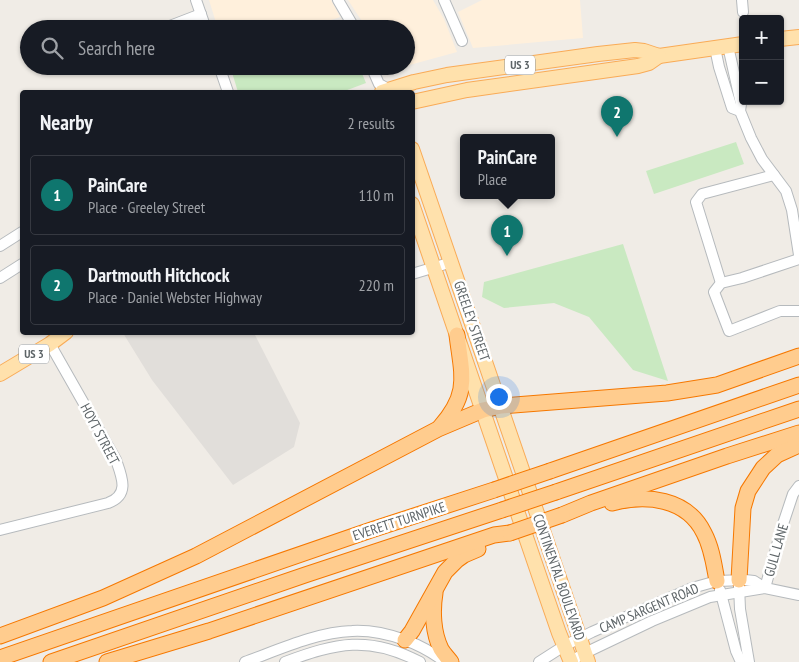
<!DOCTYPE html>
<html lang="en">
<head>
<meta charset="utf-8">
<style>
  :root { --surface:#171b24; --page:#242831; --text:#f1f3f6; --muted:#9ea1a6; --line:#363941; --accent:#0f766e }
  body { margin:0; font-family:"PT Sans Narrow",sans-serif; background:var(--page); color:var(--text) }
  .controls { position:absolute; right:15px; top:15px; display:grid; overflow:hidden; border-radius:5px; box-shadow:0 1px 4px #0004 }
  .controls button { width:45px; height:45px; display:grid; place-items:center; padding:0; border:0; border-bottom:1px solid var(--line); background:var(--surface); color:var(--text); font:25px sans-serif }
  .you { position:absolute; left:498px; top:396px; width:18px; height:18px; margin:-12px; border:4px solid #fff; border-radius:50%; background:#1a73e8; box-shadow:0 0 0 8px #1a73e833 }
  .badge { display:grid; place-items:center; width:32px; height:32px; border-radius:50%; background:var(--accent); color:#fff; font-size:16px; font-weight:700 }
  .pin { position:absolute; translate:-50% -41px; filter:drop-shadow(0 1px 2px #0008) }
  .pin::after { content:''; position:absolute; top:26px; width:18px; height:15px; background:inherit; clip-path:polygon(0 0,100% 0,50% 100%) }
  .popup { position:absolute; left:460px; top:134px; width:95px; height:65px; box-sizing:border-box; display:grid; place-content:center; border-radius:5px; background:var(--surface); filter:drop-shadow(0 1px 4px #0005); font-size:16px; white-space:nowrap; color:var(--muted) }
  .popup b { font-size:19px; color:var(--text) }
  .popup::after { content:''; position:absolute; left:50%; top:100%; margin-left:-10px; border:10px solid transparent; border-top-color:var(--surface) }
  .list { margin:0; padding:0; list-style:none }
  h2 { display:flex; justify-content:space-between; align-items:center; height:65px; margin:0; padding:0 20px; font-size:21px }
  h2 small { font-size:16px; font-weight:400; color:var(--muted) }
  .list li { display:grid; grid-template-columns:32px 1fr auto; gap:15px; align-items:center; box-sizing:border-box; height:80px; margin:0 10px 10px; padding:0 10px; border:1px solid var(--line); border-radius:5px }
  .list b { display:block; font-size:19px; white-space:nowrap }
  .list p { margin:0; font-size:16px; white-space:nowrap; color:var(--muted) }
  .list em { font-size:16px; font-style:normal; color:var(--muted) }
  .icon { flex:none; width:28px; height:28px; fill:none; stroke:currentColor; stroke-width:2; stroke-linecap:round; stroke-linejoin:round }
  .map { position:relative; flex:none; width:799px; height:662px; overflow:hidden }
  .search { position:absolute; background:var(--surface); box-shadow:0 1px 4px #0004; left:20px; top:20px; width:395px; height:55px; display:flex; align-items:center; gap:12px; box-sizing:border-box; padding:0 18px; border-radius:28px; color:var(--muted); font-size:19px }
  .panel { position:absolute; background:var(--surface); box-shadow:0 1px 4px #0004; left:20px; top:90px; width:395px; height:245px; border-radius:5px }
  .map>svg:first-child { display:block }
  .commercial { fill:#fff0dc }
  .industrial { fill:#e1deda }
  .green { fill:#c9e9c1 }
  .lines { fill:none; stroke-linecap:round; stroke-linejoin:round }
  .minor-casing { stroke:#b6babd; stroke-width:12 }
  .major-casing { stroke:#f9ab57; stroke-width:16 }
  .highway-casing { stroke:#f67800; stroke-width:17 }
  .minor { stroke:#fff; stroke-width:10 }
  .major { stroke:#ffe1ac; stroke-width:14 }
  .highway { stroke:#ffcc8e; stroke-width:15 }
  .highway-bridge-casing { stroke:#f67800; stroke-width:17; stroke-linecap:butt }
  .highway-bridge { stroke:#ffcc8e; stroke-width:15 }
  .labels { text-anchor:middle; stroke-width:5; stroke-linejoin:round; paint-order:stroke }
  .shield { fill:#fff; stroke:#8e9295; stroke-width:1 }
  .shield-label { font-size:12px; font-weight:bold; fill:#5d6467 }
  .street-label { font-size:14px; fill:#5d6467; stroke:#fff }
</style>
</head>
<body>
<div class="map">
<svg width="799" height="662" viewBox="0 0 799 662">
  <rect width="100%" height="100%" fill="#f0ece6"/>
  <!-- commercial -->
  <g class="commercial">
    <path d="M209 0H331L340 17 304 29H218Z"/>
    <path d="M348 0H433L444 19 457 52 406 66V29H367Z"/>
    <path d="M482 0H580L583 38 473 48 458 12Z"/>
  </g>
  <!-- industrial -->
  <path class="industrial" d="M123 333H254L300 423 294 447 233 485 152 380Z"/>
  <!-- green -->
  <g class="green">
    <path d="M230 66H359L366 83 342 92H238Z"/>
    <path d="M736 142 744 164 654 194 646 171Z"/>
    <path d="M623 244 668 381 633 370 589 317 554 303 504 308 482 297 484 282Z"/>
  </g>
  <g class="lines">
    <!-- minor casing -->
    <g class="minor-casing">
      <g id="minor">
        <path d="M196 0 206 29"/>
        <path d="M338 0 355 29"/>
        <path d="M444 0 462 41"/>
        <path d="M742 0 743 12"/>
        <path d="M162 29 201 14"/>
        <path d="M728 46 741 104 740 111 751 138 762 159 786 191 792 210 799 255"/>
        <path d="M715 48 719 67 732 108 740 111"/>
        <path d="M219 66 228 92"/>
        <path d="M371 66 379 84 390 90"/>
        <path d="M0 246 22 232"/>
        <path d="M799 259 742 278 721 283 714 292 729 331 780 311H799"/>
        <path d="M412 274 452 262"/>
        <path d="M0 278 22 264"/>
        <path d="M721 283 696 202 702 194 774 175"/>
        <path d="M0 530 108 503C130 495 122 477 116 460L50 344"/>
        <path d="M739 586 740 609 749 662"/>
        <path d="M765 588 782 527 793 494 799 486"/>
        <path d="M720 590 736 651 741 662"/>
        <path d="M245 662C278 650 317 632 352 631 370 630 388 634 405 640 419 645 432 652 445 662"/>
        <path d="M285 662C336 643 369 635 420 662"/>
        <path d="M539 662 564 646 592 632 692 588 717 581 745 580 754 581 765 588"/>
        <path d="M569 662 585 653 652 621 710 597 765 588 799 595"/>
      </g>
    </g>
    <!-- major casing -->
    <g class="major-casing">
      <g id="major">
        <path d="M780 39 799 37"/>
        <path d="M382 92 414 82 447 75 598 54 635 50 644 51 659 56 743 44"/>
        <path d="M412 102 467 90 638 66 649 63 659 56"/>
        <path d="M412 149 588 662"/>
        <path d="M412 204 541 581 559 633 571 662"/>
        <path d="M0 374 50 344 66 332"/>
      </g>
    </g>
    <!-- highway casing -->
    <g class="highway-casing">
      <g id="highway">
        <path d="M440 427C470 393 462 376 457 335"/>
        <path d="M550 471 799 385"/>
        <path d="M556 492 799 409"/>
        <path d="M612 503C646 494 687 498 704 533 712 548 714 565 717 581"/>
        <path d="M562 515 591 503 727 456 799 433"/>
        <path d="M739 580 743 508 748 491 763 468 777 455 799 445"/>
        <path d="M435 593C432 611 433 633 441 649 444 654 448 658 451 662"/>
        <path d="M0 636 103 598 196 556 438 429 483 410 501 406 667 393 717 385 799 356"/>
        <path d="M405 640 412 631 445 572 457 560 464 555 478 549"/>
        <path d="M0 658 371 530 494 490"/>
        <path d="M51 662 305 575 502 510"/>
        <path d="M107 662 209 631 494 535 510 533"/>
      </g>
    </g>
    <!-- minor -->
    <use href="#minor" class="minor"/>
    <!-- major -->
    <use href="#major" class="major"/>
    <!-- highway -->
    <use href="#highway" class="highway"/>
    <!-- highway-bridge casing -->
    <g class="highway-bridge-casing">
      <g id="highway-bridge">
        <path d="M494 490 550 471"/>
        <path d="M502 510 556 492"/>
        <path d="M510 533 562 515"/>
      </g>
    </g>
    <!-- highway-bridge -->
    <use href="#highway-bridge" class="highway-bridge"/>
  </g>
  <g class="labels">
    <!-- shield labels -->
    <g class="shield">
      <rect x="505" y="55.5" width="30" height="19" rx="4"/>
      <rect x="19" y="344.5" width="30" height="19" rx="4"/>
    </g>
    <g class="shield-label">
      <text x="520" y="69">US 3</text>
      <text x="34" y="358">US 3</text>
    </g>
    <!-- street labels -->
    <g class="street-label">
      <text transform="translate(472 321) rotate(71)" y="5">GREELEY STREET</text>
      <text transform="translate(100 434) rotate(62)" y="5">HOYT STREET</text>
      <text transform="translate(399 521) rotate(-18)" y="5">EVERETT TURNPIKE</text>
      <text transform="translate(776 550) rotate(-74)" y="5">GULL LANE</text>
      <text transform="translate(559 577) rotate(71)" y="5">CONTINENTAL BOULEVARD</text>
      <text transform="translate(649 608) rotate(-23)" y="5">CAMP SARGENT ROAD</text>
    </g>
  </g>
</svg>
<div class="controls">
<button>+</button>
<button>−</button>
</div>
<div class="you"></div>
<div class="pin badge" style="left:507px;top:256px">1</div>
<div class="popup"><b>PainCare</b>Place</div>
<div class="pin badge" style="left:617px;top:137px">2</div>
<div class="search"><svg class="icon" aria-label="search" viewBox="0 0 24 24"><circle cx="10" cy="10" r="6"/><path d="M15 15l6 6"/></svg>Search here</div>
<section class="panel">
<h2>Nearby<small>2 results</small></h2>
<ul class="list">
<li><span class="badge">1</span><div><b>PainCare</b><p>Place · Greeley Street</p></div><em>110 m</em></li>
<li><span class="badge">2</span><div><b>Dartmouth Hitchcock</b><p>Place · Daniel Webster Highway</p></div><em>220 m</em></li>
</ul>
</section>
</div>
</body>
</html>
